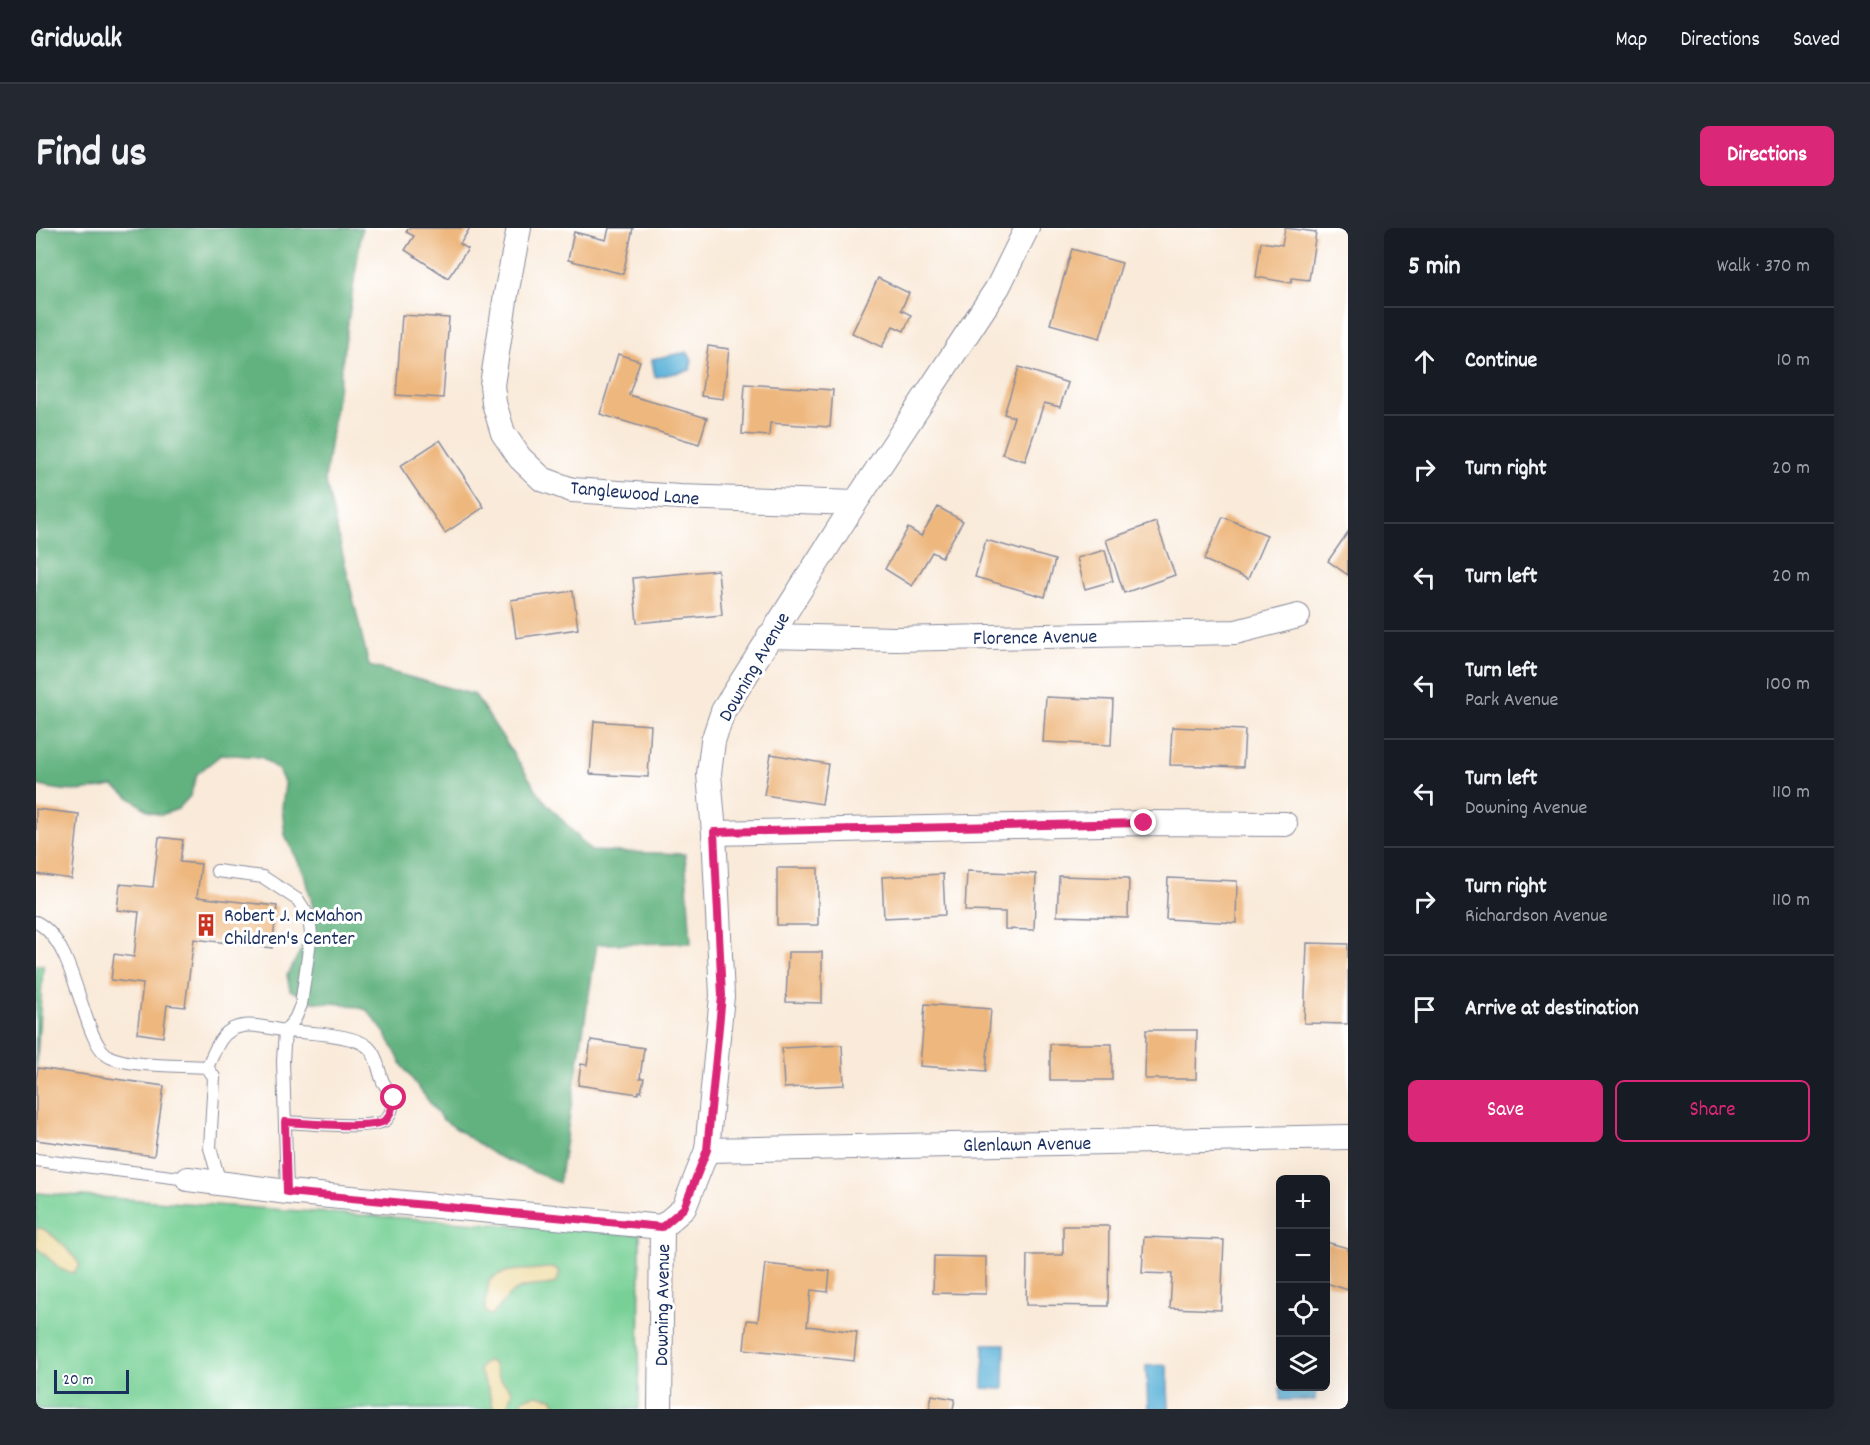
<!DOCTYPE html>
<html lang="en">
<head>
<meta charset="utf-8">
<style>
  :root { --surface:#171b24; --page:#242831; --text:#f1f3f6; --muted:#9ea1a6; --line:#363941; --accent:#db2777 }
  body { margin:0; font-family:Dekko,sans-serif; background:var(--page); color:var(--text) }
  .controls { position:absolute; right:18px; bottom:18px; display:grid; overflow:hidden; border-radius:9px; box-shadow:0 6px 24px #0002 }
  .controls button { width:54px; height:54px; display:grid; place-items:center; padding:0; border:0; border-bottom:2px solid var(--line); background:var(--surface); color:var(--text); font:30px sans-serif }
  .scale { position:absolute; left:18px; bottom:15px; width:75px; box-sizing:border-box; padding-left:6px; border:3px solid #1b2f5e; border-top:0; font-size:16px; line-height:21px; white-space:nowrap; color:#1b2f5e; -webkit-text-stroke:4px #fff; paint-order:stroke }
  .stop { position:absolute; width:18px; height:18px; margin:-14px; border:4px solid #db2777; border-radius:50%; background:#fff }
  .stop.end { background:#db2777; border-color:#fff; box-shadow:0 2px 6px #0008 }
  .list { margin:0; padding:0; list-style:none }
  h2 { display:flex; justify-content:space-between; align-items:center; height:78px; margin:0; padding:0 24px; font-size:26px }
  h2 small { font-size:20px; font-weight:400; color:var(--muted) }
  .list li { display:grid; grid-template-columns:39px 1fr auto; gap:18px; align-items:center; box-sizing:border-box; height:108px; padding:0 24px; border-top:2px solid var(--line) }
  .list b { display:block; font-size:22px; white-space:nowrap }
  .list p { margin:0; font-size:20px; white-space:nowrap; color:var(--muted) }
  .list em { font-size:20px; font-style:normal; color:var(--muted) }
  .actions { display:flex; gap:12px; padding:18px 24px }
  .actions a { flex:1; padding:14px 0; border:2px solid var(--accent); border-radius:9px; text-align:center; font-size:21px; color:var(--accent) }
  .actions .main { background:var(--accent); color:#fff }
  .icon { flex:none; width:33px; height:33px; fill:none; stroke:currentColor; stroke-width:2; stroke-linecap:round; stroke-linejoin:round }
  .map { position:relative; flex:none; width:1312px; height:1181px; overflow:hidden; border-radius:9px }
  header { display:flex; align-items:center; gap:36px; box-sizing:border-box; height:84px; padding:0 30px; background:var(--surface); border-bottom:2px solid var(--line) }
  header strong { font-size:28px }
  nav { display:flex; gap:33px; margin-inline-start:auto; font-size:21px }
  .intro { display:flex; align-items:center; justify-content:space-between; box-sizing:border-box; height:144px; padding:0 36px }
  h1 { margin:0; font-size:42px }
  .button { padding:15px 27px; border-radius:9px; background:var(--accent); color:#fff; font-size:21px; font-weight:700 }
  main { display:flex; gap:36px; padding:0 36px }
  aside { flex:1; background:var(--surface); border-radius:9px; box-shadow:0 6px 24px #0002 }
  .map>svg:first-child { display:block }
  .green { fill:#78d096; stroke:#4a807a; stroke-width:1.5 }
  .forest { fill:#62b27f; stroke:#3e706e; stroke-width:1.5 }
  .sand { fill:#eeda9e; stroke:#84847e; stroke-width:1.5 }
  .water { fill:#5db3d9; stroke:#3c719c; stroke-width:1.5 }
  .building { fill:#eeb77e }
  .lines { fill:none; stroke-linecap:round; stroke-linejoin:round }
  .service-casing { stroke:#8a8c9c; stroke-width:14 }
  .minor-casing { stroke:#8a8c9c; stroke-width:26 }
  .service { stroke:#fff; stroke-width:12 }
  .minor { stroke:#fff; stroke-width:24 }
  .route { stroke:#db2777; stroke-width:8 }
  .labels { text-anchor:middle; stroke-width:6; stroke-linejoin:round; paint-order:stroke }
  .street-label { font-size:20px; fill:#1b2f5e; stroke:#fff }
  .poi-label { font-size:20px; fill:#1b2f5e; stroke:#fff; text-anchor:start }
</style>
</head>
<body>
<header>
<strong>Gridwalk</strong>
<nav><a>Map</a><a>Directions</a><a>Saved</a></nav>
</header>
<div class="intro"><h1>Find us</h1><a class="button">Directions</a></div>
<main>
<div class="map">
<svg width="1312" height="1181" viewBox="0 0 1312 1181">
  <rect width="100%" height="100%" fill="#fff"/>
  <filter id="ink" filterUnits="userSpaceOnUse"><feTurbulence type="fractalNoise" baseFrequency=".0167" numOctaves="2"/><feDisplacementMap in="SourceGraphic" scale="12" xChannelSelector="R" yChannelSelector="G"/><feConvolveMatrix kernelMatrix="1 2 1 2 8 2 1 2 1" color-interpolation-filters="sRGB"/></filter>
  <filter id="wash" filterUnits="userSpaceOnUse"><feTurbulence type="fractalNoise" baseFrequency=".008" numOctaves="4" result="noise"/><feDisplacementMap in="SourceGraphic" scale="24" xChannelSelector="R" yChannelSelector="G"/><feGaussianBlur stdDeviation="1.35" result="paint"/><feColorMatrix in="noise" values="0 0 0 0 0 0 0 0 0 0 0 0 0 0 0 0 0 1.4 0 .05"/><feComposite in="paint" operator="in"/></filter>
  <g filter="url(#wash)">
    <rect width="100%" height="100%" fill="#f9ead9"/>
    <!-- green -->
    <g class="green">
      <path d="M0 737H7L0 842Z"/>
      <path d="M0 965 604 1006 603 1181H0Z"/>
    </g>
    <!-- forest -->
    <path class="forest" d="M0 0H326L289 251 333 438 439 467 506 570 555 623 649 626 655 715 561 716 523 955 459 927 406 891 368 840 349 805 331 782 309 776 277 774 254 762 251 747 266 720 278 684 270 650 249 607 246 580 249 556 242 542 225 529 186 526 161 546 154 568 142 581 125 587 114 584 77 558C45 564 31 565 0 557Z"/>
    <!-- sand -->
    <g class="sand">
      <path d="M5 1000C15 1004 40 1028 44 1038L37 1045 26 1042 0 1019V1001Z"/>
      <path d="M511 1040C517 1040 521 1039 524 1045L520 1055C507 1059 489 1056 477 1064 470 1069 464 1079 457 1086L455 1087 450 1085 449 1079 453 1053C468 1038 492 1044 511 1040Z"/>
      <path d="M453 1133C462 1138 459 1144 464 1151 468 1157 473 1157 476 1163L472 1177 468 1181H460L456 1177 453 1163 443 1142 448 1134Z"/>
      <path d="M500 1167 516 1170 519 1175 517 1181H486V1173L488 1170Z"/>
    </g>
    <!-- water -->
    <g class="water">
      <path d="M651 124 656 132 654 142 619 149 616 131Z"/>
      <path d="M948 1116H969L968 1161 947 1160Z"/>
      <path d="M1131 1137 1133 1181H1112L1110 1138Z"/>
      <path d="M1244 1153V1158L1280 1159 1279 1172H1244Z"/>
    </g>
    <g id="blocks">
      <!-- building -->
      <g class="building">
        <path d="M373 0H434L424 16 432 21 412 50 369 22 378 8 370 4Z"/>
        <path d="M573 0H597L587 46 532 32 538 4 570 12Z"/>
        <path d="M1249 0 1280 4 1273 52 1256 50 1255 55 1220 49 1225 14 1246 17Z"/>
        <path d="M1036 21 1086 35 1064 110 1014 96Z"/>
        <path d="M842 50 873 65 865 82 875 87 868 103 857 98 846 119 816 105Z"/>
        <path d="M366 87 413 90 407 170 360 167Z"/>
        <path d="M672 118 693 121 687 171 665 168Z"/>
        <path d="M582 126 604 133 593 167 671 190 663 216 564 186Z"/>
        <path d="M983 139 1032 155 1024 179 1008 175 989 233 966 226 978 189 968 186Z"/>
        <path d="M709 156 797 162 794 199 734 195 733 208 706 206Z"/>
        <path d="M404 212 448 279 409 305 364 238Z"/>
        <path d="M902 279 927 293 906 329 896 324 876 358 849 341 872 300 885 308Z"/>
        <path d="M1187 289 1231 307 1212 351 1168 332Z"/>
        <path d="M1120 294 1139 347 1088 365 1070 312Z"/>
        <path d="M1312 304V347L1292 333Z"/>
        <path d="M950 312 1019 332 1009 369 939 349Z"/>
        <path d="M1069 322 1077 353 1049 361 1041 330Z"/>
        <path d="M682 342 686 387 601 395 597 350Z"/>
        <path d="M537 363 542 401 480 410 475 372Z"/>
        <path d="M1010 469 1077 472 1075 517 1007 514Z"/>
        <path d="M558 493 615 497 612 549 554 546Z"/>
        <path d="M1136 499 1209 502 1207 539 1134 537Z"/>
        <path d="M735 526 792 536 786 576 728 567Z"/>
        <path d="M0 581 43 586 36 651 0 646Z"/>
        <path d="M123 609 147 612 144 634 165 636 161 669 241 678 236 720 158 711 149 779 131 777 127 809 101 805 107 756 75 752 78 726 98 729 103 684 81 682 84 656 117 659Z"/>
        <rect x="741" y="640" width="41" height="57"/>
        <path d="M931 643 1000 646 998 702 969 701V684L929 683Z"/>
        <path d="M907 646 909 687 848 690 846 649Z"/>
        <path d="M1023 648 1093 650 1092 690 1021 688Z"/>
        <path d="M1132 650 1201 653 1200 695 1130 691Z"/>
        <path d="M1271 715 1312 716V796L1268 795Z"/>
        <path d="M752 724H786V775L750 774Z"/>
        <path d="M889 776 955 781 950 843 884 838Z"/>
        <path d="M1110 802H1161L1160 851H1109Z"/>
        <path d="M555 812 608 820 604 850H608L605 864 603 863 602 866 542 857 545 836 551 837Z"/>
        <rect x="1014" y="816" width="62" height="36"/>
        <path d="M806 817 808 857 748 860 746 820Z"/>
        <path d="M2 840 128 858 118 928 0 912V852Z"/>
        <path d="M1027 998H1073L1072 1078 990 1077 991 1027H1027Z"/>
        <path d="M1108 1009 1188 1012 1185 1082 1134 1080 1136 1046 1106 1045Z"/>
        <path d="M1290 1014 1312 1020V1062L1290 1055Z"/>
        <path d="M898 1028 950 1029V1066L897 1065Z"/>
        <path d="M729 1036 794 1043 792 1064 775 1062 771 1098 821 1104 818 1133 708 1121 711 1092 722 1093Z"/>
        <path d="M896 1167 919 1171 917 1181H893Z"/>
      </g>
    </g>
  </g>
  <g filter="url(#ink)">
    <use href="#blocks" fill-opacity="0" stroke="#8a8c9c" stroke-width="1.5"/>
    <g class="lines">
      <!-- service casing -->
      <g class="service-casing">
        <g id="service">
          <path d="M0 694C44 716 44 818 76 830 101 839 144 837 171 839L178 849 174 920 184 955"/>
          <path d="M171 839C175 831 179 821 184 813 198 789 227 799 249 803L259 791 265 777 275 706 273 689 262 672 227 649 181 643"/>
          <path d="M249 894C268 895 337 902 350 892 356 886 356 878 358 870 354 865 350 859 347 854 342 843 342 828 332 819 318 806 268 804 249 803L247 833 251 964"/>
          <path d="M0 932 152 951"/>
        </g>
      </g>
      <!-- minor casing -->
      <g class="minor-casing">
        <g id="minor">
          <path d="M483 0 470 66 456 157 458 175 467 205 484 230 506 251 536 262 644 269 819 275"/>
          <path d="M733 408 859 411 1200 404 1262 388"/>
          <path d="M678 605 1108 595 1249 596"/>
          <path d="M671 922 1312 909"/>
          <path d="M152 951 251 964 626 999"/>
          <path d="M624 1181 626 999 648 980 671 922 686 768 678 605 673 546 677 513 687 483 819 275 962 59 991 0"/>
        </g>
      </g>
      <!-- service -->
      <use href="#service" class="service"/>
      <!-- minor -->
      <use href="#minor" class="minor"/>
    </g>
  </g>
  <g class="lines" filter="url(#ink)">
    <!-- route -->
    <path class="route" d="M358 870C356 878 356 886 350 892 337 902 268 895 249 894L251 964 626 999 648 980 671 922 686 768 678 604 1108 595"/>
  </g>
  <!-- icons -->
  <defs>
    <g id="building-bare" transform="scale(1.8)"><path d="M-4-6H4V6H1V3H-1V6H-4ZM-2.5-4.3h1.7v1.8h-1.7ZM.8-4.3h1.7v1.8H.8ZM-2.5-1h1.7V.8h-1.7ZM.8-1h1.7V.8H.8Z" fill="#c8321e" stroke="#fff" stroke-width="2.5" paint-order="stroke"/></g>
  </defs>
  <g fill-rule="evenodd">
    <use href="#building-bare" x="170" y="697"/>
  </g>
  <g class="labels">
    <!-- street labels -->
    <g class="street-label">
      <text transform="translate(599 264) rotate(5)" y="7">Tanglewood Lane</text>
      <text transform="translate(999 408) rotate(-1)" y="7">Florence Avenue</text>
      <text transform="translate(717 438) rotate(-60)" y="7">Downing Avenue</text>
      <text transform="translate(991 915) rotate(-1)" y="7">Glenlawn Avenue</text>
      <text transform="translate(625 1077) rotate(-89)" y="7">Downing Avenue</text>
    </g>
    <!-- poi labels -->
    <g class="poi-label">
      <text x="188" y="693">Robert J. McMahon<tspan x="188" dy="23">Children's Center</tspan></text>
    </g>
  </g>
</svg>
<div class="controls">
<button>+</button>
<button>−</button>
<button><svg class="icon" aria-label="locate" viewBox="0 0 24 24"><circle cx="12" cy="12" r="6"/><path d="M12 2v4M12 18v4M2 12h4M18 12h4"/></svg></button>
<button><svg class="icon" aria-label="layers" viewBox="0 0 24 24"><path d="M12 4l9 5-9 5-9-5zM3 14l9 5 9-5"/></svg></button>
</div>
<div class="scale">20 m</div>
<div class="stop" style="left:358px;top:870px"></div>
<div class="stop end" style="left:1108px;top:595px"></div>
</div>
<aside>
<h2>5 min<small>Walk · 370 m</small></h2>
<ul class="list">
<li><svg class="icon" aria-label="ahead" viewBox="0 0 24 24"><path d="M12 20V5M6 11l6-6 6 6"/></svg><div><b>Continue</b></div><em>10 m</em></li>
<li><svg class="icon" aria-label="right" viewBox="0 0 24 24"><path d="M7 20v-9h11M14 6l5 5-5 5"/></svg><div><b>Turn right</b></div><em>20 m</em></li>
<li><svg class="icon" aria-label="left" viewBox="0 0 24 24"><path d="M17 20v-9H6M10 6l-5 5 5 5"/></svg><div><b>Turn left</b></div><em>20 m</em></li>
<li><svg class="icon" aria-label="left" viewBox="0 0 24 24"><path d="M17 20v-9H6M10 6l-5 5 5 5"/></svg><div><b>Turn left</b><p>Park Avenue</p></div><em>100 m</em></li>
<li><svg class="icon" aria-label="left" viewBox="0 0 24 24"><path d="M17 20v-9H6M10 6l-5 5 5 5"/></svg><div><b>Turn left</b><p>Downing Avenue</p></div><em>110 m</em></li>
<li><svg class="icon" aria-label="right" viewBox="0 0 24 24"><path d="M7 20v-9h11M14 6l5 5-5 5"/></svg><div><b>Turn right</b><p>Richardson Avenue</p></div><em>110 m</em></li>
<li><svg class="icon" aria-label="arrive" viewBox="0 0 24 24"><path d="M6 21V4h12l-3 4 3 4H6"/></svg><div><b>Arrive at destination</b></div></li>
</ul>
<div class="actions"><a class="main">Save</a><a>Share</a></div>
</aside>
</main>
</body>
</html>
